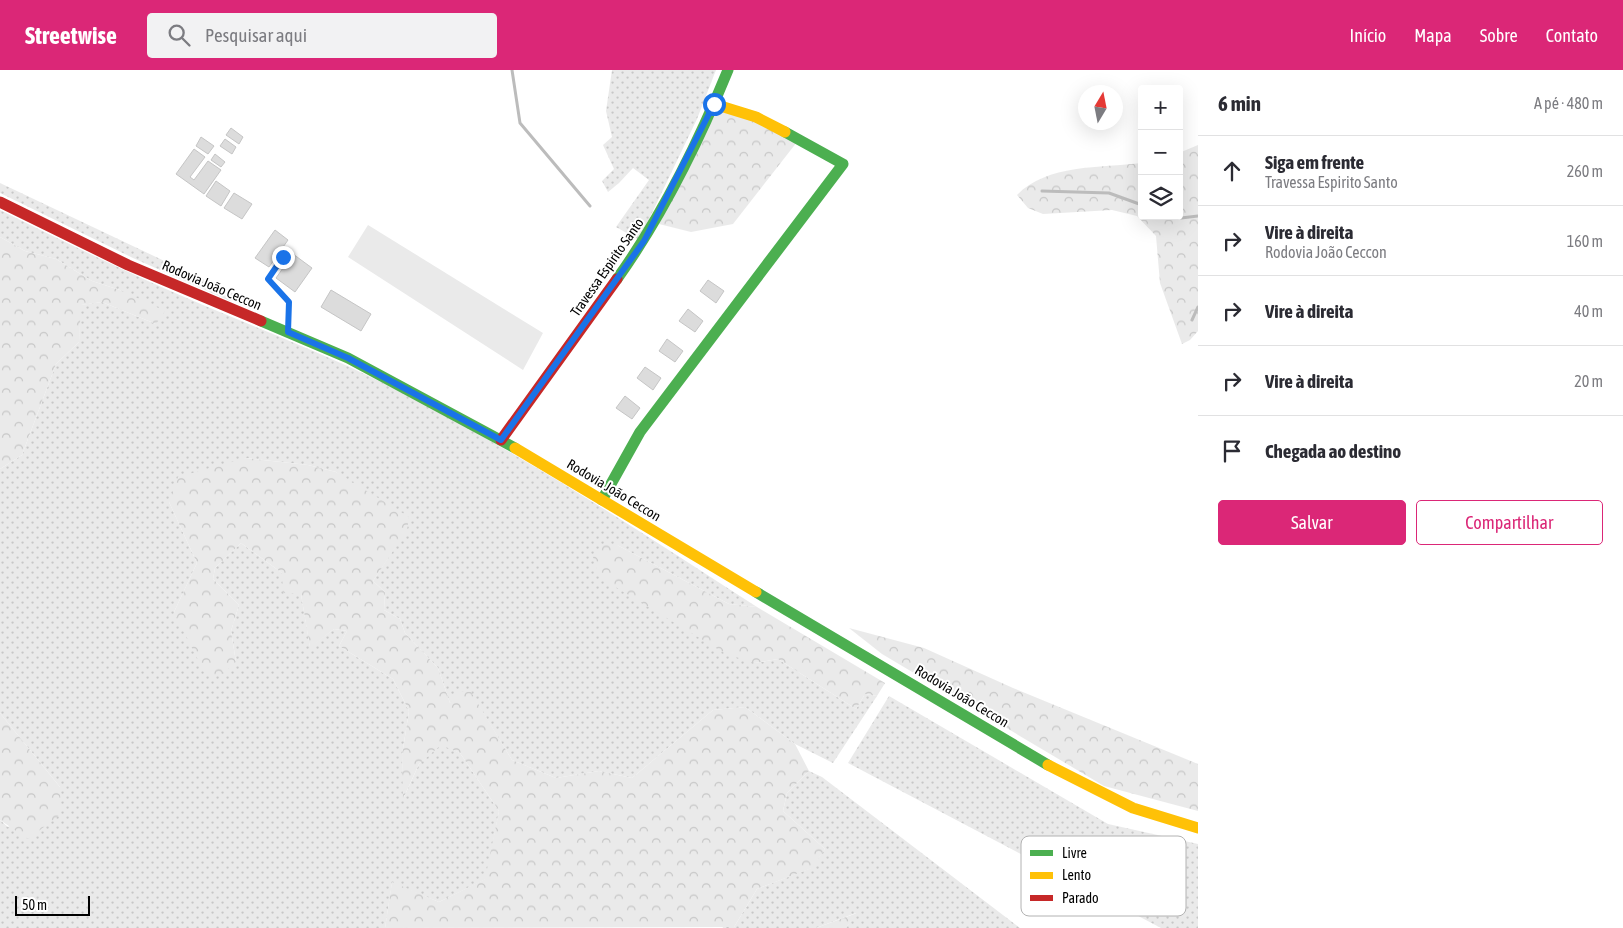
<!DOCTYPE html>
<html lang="pt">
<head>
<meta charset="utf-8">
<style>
  :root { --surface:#fff; --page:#f2f2f3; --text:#2b2b33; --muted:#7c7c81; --line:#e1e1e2; --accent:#db2777 }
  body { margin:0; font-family:"Asap Condensed",sans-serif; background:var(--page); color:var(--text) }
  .controls { position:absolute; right:15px; top:15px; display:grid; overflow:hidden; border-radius:5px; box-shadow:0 5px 20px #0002 }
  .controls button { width:45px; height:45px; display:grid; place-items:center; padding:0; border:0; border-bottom:1px solid var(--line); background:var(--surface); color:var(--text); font:25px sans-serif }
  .compass { position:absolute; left:1078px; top:15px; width:45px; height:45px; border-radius:50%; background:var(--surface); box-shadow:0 5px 20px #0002; rotate:10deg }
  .scale { position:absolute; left:15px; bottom:12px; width:75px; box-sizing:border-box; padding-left:5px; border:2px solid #000; border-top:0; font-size:14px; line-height:18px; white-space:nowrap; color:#000; -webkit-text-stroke:4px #fff; paint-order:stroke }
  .stop { position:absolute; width:15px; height:15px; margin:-11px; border:4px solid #1a73e8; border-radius:50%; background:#fff }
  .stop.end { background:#1a73e8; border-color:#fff; box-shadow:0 1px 5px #0008 }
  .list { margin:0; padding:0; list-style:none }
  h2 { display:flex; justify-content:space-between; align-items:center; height:65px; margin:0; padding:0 20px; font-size:21px }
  h2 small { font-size:16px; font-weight:400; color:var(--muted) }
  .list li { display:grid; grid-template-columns:32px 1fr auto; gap:15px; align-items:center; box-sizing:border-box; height:70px; padding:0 20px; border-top:1px solid var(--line) }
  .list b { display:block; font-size:19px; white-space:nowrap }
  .list p { margin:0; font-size:16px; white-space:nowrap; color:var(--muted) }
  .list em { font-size:16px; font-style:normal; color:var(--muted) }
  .actions { display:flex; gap:10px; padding:15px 20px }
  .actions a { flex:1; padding:11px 0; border:1px solid var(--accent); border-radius:5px; text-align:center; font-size:18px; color:var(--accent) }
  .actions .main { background:var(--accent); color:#fff }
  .icon { flex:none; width:28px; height:28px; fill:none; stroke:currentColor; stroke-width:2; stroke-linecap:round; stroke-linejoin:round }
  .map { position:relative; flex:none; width:1198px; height:858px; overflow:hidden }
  header { display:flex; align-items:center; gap:30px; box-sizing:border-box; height:70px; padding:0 25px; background:var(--accent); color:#fff }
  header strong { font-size:24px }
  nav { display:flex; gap:28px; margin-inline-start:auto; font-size:18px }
  .search { width:350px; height:45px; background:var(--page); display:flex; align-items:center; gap:12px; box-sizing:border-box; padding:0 18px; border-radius:5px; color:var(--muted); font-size:19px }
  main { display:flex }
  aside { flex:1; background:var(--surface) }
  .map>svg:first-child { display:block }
  .grass { fill:url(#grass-dots) }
  .forest { fill:url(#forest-crowns) }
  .garden { fill:#eaeaea }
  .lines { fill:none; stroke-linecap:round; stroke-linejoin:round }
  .stream { stroke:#bcbcbc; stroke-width:3 }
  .building { fill:#dcdcdc; stroke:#c5c5c5 }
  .lane { stroke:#bebebe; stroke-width:4.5 }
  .fast { stroke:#4caf50; stroke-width:11 }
  .slow { stroke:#ffc107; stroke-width:11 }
  .jam { stroke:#c62828; stroke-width:11 }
  .route { stroke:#1a73e8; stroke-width:6 }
  .labels { text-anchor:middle; stroke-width:4; stroke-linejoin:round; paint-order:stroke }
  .street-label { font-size:14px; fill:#000; stroke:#fff }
  .key { fill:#fff; stroke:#b2b2b2; stroke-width:1 }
  .key-label { font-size:14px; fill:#000 }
</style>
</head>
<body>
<header>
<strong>Streetwise</strong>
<div class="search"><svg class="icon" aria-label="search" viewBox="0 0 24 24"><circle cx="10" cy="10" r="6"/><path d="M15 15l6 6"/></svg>Pesquisar aqui</div>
<nav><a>Início</a><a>Mapa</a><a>Sobre</a><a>Contato</a></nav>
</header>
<main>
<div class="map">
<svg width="1198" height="858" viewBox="0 0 1198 858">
  <defs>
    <pattern id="grass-dots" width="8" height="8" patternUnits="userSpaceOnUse" patternTransform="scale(1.25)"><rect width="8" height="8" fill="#eaeaea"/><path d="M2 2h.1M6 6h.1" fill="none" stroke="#c7c7c7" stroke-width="1.8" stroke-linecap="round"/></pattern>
    <pattern id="forest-crowns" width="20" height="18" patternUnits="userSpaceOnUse" patternTransform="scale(1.25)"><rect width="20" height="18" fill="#eaeaea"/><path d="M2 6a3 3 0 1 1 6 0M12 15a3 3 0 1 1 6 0" fill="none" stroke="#c7c7c7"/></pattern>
  </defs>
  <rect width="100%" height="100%" fill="#fff"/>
  <!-- grass -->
  <g class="grass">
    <path d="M612 0H716L697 49 639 170 616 157 649 110 633 98 619 113 608 122 602 111 614 99 603 75 612 67 606 41Z"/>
    <path d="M0 113 234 224 230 231 133 188 0 123Z"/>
    <path d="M0 140C67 173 134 206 203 235 262 260 323 283 381 312 511 377 635 458 757 537L729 534 617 475 755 593 778 589 856 639 865 624 877 626 833 693 795 674 745 637 713 640 632 708 599 701 556 708 512 690 471 623 450 633 438 598 405 563 400 549 384 540 385 522 373 511 406 460 336 402 308 395 246 388 169 432 197 493 174 542 236 592 231 561 239 535 213 509 215 498 241 473 282 503 301 524 310 577 334 559 347 561 339 576 393 609 409 641 402 685 404 727 419 694 441 674 460 683 499 741 486 809 439 832 392 813 385 858H0V750L8 757 60 717 0 643V399L22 385 56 294 79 272 80 235 102 232 156 254 120 220 92 211 56 189 25 181 0 167Z"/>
    <path d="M889 626 1108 754 1198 774V858H1161L848 693Z"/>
    <path d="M809 701 822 707 1020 858H846L856 843 816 858H723L722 856 734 857 757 819 811 798 825 779 783 741 787 723Z"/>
  </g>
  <!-- forest -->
  <g class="forest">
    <path d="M718 38 752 49 797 72 733 154 691 162 659 154Z"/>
    <path d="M1198 75V261L1190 270 1182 274 1160 213 1156 166 1137 146 1112 140 1043 144 1028 138 1017 125C1047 94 1100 98 1142 93V146H1179V83Z"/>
    <path d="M0 167 25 181 56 189 92 211 120 220 165 241 156 254 102 232 81 235 79 272 56 294 22 385 0 399Z"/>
    <path d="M246 388 308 395 336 402 409 447 407 460 373 511 385 522 384 540 400 549 405 563 438 598 450 633 459 621 471 622 512 690 556 708 599 701 632 708 713 640 745 637 795 674 809 701 787 723 783 741 825 779 812 798 757 819 734 857 385 858 392 812 439 832 485 809 499 741 460 683 441 675 419 694 403 729 402 685 409 641 393 609 339 576 347 561 334 559 310 578 301 524 283 523 282 503 241 473 215 498 213 509 239 535 231 561 236 592 222 604 206 606 174 542 197 493 169 432 178 407Z"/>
    <path d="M602 475H617L729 534 757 537 885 613 877 626 865 624 856 639 778 589 755 593 726 584 599 507 593 487Z"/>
    <path d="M849 558 924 578 1013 618 1198 694V741L1104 716 882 584Z"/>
    <path d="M0 643 60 717 61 744 28 769 0 750Z"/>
    <path d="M857 843 846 858H816Z"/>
  </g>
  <!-- garden -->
  <path class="garden" d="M368 155 543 263 523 300 348 187Z"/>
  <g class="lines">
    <!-- stream -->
    <g class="stream">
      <path d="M512 0 520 53 590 136"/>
      <path d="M1042 121 1109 123 1142 135"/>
      <path d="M1175 146 1181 148 1198 146"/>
      <path d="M1192 250 1198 237"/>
    </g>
  </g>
  <!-- building -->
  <g class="building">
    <path d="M231 58 243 67 239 74 226 65Z"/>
    <path d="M201 67 214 76 208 84 196 76Z"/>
    <path d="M225 69 236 77 232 84 220 76Z"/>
    <path d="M194 79 205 87 190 107 194 110 208 91 221 100 204 124 176 104Z"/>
    <path d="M215 84 225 92 221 97 211 90Z"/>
    <path d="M216 111 230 121 221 136 206 126Z"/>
    <path d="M234 123 252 134 242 149 224 138Z"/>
    <path d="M275 160 288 170 269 197 255 188Z"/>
    <path d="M293 184 312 198 295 222 276 208Z"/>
    <path d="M708 210 724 221 716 233 700 221Z"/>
    <path d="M331 220 371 244 361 261 321 237Z"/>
    <path d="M688 239 703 251 695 262 679 251Z"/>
    <path d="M667 269 683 281 675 292 659 281Z"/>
    <path d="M645 297 661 308 653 320 637 308Z"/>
    <path d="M625 326 640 338 632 349 616 338Z"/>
  </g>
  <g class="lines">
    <!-- lane -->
    <path class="lane" d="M283 187 268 209 289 232 288 261"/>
    <!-- fast -->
    <g class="fast">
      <path d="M617 209C662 146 699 71 728 0"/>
      <path d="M261 251 348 288 515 378"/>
      <path d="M602 430 640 362 843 94 785 62"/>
      <path d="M756 522 1048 695"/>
    </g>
    <!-- slow -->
    <g class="slow">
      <path d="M714 34 756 47 785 62"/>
      <path d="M515 378 756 522"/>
      <path d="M1048 695 1133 738 1198 758"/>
    </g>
    <!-- jam -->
    <g class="jam">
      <path d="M0 132 128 195 261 251"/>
      <path d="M501 370 617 209"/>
    </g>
  </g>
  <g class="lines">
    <!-- route -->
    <path class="route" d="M283 187 268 209 289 232 288 262 348 288 501 370 644 171 714 34"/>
  </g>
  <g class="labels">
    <!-- street labels -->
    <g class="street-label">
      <text transform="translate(607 197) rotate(-55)" y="5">Travessa Espirito Santo</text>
      <text transform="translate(212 215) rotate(23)" y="5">Rodovia João Ceccon</text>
      <text transform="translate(614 420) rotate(31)" y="5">Rodovia João Ceccon</text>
      <text transform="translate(962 626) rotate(31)" y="5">Rodovia João Ceccon</text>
    </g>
  </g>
  <!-- legend -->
  <rect x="1021" y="766" width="165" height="80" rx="8" class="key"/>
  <rect x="1030" y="780" width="23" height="6" fill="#4caf50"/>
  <rect x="1030" y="802" width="23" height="7" fill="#ffc107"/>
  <rect x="1030" y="825" width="23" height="6" fill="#c62828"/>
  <g class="key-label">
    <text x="1062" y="788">Livre</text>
    <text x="1062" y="810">Lento</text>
    <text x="1062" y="833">Parado</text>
  </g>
</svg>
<div class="controls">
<button>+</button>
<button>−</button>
<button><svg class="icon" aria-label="layers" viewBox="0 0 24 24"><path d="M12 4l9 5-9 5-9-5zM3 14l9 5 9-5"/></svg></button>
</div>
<svg class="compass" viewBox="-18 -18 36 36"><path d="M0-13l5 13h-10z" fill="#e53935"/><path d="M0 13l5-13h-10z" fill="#7c7c81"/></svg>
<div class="scale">50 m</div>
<div class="stop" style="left:714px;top:34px"></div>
<div class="stop end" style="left:283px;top:187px"></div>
</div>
<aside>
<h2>6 min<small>A pé · 480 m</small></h2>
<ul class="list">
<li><svg class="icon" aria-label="ahead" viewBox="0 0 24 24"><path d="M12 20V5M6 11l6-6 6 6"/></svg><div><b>Siga em frente</b><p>Travessa Espirito Santo</p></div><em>260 m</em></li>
<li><svg class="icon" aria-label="right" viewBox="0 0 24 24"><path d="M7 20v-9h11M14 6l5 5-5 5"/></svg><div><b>Vire à direita</b><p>Rodovia João Ceccon</p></div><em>160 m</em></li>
<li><svg class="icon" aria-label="right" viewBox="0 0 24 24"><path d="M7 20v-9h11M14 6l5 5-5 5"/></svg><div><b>Vire à direita</b></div><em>40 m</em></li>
<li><svg class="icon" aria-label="right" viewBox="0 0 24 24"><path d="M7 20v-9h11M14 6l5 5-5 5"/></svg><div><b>Vire à direita</b></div><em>20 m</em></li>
<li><svg class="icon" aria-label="arrive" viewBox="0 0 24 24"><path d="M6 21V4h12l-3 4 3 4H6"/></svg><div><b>Chegada ao destino</b></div></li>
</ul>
<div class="actions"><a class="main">Salvar</a><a>Compartilhar</a></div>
</aside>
</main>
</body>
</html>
